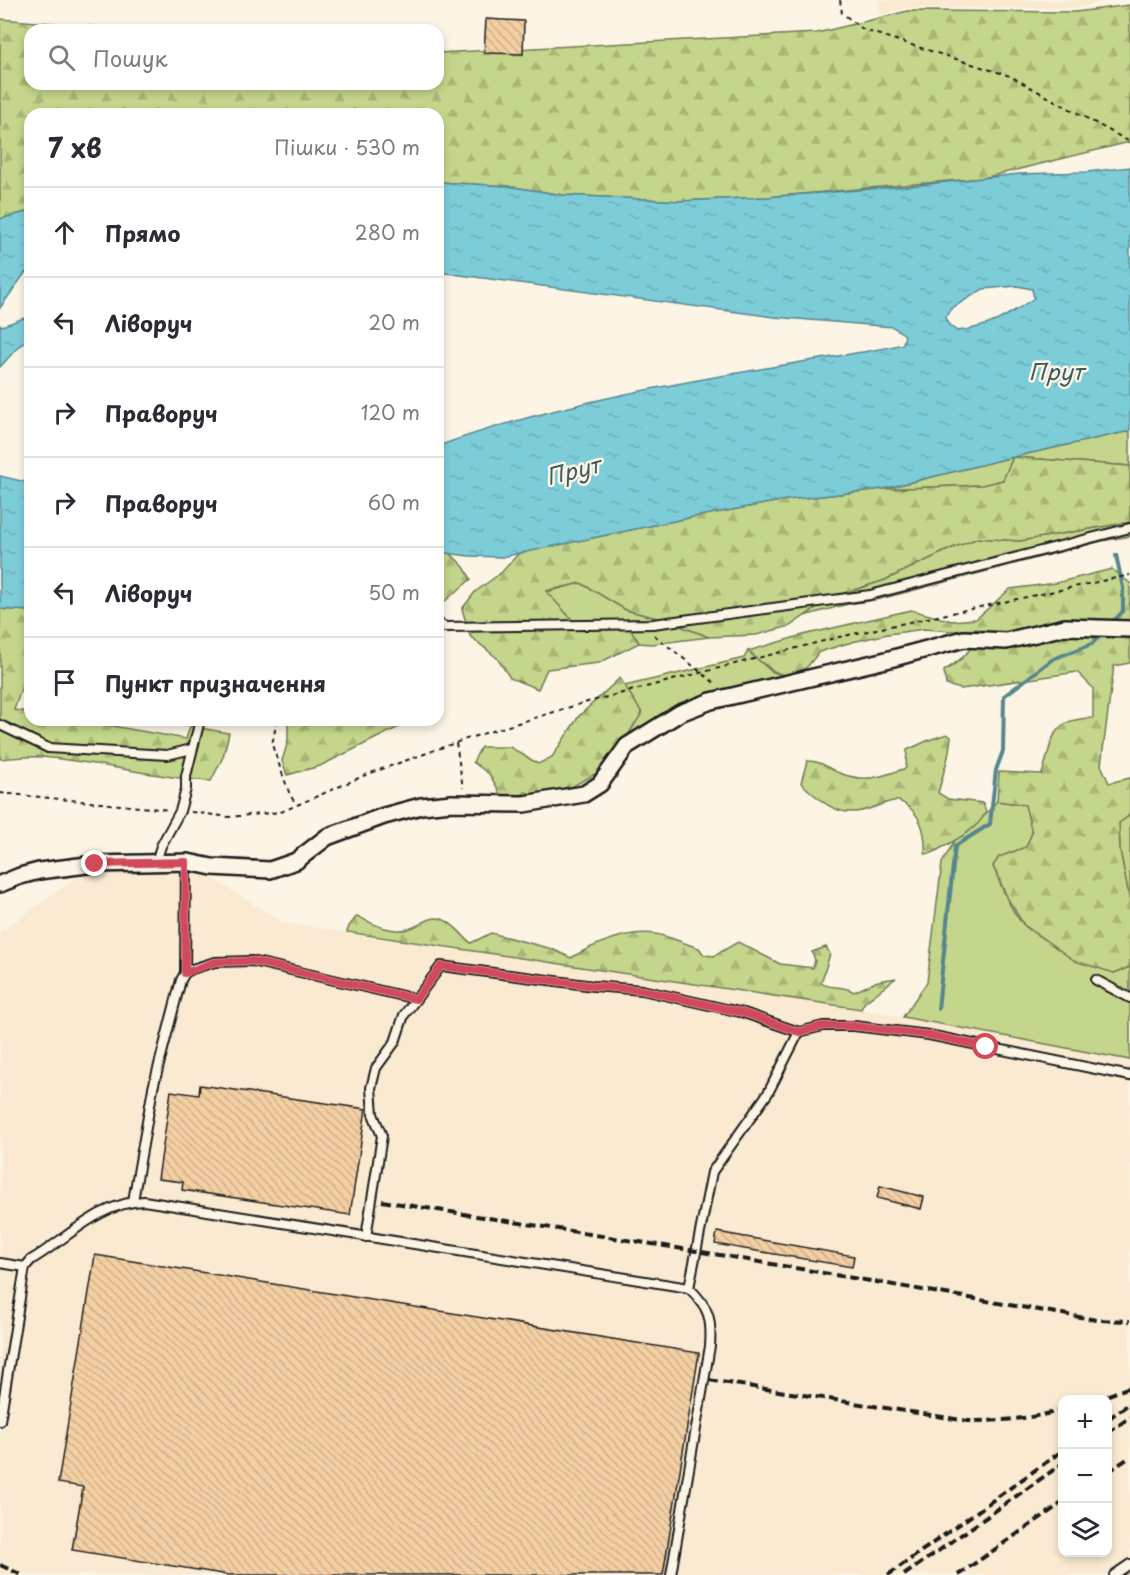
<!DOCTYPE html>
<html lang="uk">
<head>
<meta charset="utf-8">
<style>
  :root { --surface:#fff; --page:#f7f7f7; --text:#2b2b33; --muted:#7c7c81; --line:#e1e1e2 }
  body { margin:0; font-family:"Playpen Sans",sans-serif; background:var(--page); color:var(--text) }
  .controls { position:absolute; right:18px; bottom:18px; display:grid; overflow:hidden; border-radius:12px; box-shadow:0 3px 9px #0003 }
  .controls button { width:54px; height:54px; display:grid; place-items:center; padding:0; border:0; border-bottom:2px solid var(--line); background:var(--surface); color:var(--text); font:30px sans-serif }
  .stop { position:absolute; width:18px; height:18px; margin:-14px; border:4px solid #d1495b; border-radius:50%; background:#fff }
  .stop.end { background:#d1495b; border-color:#fff; box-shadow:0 2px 6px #0008 }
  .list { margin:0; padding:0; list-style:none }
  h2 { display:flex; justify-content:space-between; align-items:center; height:78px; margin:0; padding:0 24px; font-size:26px }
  h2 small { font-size:20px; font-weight:400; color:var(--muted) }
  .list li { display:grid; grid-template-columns:39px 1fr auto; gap:18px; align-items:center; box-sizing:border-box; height:90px; padding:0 24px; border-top:2px solid var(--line) }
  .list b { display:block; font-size:22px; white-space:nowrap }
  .list em { font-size:20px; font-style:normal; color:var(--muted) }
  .icon { flex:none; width:33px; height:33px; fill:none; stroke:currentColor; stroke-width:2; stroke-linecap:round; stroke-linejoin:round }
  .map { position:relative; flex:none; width:1130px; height:1575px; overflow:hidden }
  .search { position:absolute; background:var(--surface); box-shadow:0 3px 9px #0003; left:24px; top:24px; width:420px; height:66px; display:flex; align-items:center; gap:15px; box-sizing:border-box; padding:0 21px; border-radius:18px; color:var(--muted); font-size:22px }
  .panel { position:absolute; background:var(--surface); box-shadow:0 3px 9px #0003; left:24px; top:108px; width:420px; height:618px; border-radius:18px }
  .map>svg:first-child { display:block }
  .built { fill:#f9ead1; fill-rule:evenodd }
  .green { fill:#c4d68b; stroke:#707954; stroke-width:1.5 }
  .forest { fill:url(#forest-firs); stroke:#707954; stroke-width:1.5 }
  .water { fill:url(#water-ripples); stroke:#56868d; stroke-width:1.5; fill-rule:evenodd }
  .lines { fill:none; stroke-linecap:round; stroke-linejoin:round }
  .stream { stroke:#56868d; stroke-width:4 }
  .building { fill:url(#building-back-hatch); stroke:#1c1c1c; stroke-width:1.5 }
  .lane-casing { stroke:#1c1c1c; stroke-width:12 }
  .street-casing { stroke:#1c1c1c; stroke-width:20 }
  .path { stroke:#1c1c1c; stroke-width:2; stroke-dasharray:4.5 4.5; stroke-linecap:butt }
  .lane { stroke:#fcf5e5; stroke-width:8 }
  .street { stroke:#fcf5e5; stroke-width:15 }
  .rail { stroke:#1c1c1c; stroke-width:4; stroke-dasharray:9 4.5; stroke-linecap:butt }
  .route { stroke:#d1495b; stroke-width:8 }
  .labels { text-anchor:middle; stroke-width:5; stroke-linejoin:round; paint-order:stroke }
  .water-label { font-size:22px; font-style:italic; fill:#3e5a5e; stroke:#fcf5e5 }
</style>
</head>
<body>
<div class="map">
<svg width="1130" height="1575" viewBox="0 0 1130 1575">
  <defs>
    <pattern id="forest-firs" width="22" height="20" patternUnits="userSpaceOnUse" patternTransform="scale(1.5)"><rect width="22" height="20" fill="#c4d68b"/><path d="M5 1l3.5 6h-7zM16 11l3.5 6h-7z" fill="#a8b777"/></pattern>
    <pattern id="water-ripples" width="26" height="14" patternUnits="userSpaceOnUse" patternTransform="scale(1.5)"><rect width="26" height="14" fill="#7dcdd9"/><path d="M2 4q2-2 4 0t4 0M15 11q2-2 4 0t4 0" fill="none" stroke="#6bafba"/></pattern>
    <pattern id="building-back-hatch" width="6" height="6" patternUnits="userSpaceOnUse" patternTransform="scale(1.5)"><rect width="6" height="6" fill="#f3cfa3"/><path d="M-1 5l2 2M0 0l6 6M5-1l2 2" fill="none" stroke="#d0b18c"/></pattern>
  </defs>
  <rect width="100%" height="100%" fill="#fcf5e5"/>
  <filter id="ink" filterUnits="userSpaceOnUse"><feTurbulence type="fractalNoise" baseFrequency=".0167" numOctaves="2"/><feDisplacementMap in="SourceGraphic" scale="12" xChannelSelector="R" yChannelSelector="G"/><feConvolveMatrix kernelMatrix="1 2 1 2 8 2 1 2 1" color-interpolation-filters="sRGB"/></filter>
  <g filter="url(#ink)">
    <!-- built -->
    <g class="built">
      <path d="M879 0H1113L1074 8H908L880 15Z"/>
      <path d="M95 864 190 869 210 877 284 923 861 1009 1130 1060V1575H0V932ZM1062 1400H1108V1552H1062Z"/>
    </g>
    <!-- green -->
    <g class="green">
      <path d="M1130 431V466L1013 457 1003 480 982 485 883 489 1013 457Z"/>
      <path d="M1130 522V536L1102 541 880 599 844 605 804 616 832 597 885 580 950 549 978 538 1020 541Z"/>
      <path d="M581 583 626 610 665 620 709 637 652 644 639 643 627 624H576L546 592Z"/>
      <path d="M748 651 771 671 784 676 627 738 624 686 744 658Z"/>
      <path d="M997 801 1026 804 1032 833 1026 847 999 857 993 866C1001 885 1009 909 1023 924 1038 940 1092 963 1114 973L1130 967V1060L903 1017 927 982 942 863 955 840 975 826Z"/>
      <path d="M1130 815V902L1120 850 1119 823Z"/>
    </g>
    <!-- forest -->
    <g class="forest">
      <path d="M1130 5V142L983 178 767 197 681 201 563 195 507 186 438 182V114H30V211L0 219V19L138 30H30V84H438V53L817 33 908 11 1075 12Z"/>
      <path d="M1013 457 1130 466V522L1020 541 978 538 950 549 885 580 832 597 790 626 756 635 709 637 665 620 626 610 581 583 546 591 576 624H627L639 643 599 663 547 669 538 689 510 678 497 658 470 636 462 609 475 592 502 572 519 553 688 518 786 500 883 489 982 485 1003 480Z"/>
      <path d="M438 552 450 553 464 567 471 579 438 607Z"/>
      <path d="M1112 569 1130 583V663L1114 666 1101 765 1109 783 1130 778V815L1119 823 1120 850 1130 902V967L1114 973 1075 961 1024 925 1008 899 993 866 999 857 1026 847 1032 833 1025 805 997 801 999 772 1042 774C1054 738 1049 719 1093 718V688L1077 672 961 689 946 685 944 671C963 659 972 652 979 629L952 631 924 629 888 634 852 642 819 652 808 666 795 677C775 676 763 664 748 651L803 635 911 610 952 621 976 619 1010 589 1056 583Z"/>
      <path d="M0 609 30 611V668L28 669 14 710 30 712V720H78L186 739 190 726 229 733 223 757 211 781C154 778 99 762 42 757 28 756 14 758 0 759Z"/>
      <path d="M620 678 642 713 608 767 564 791 543 795 531 794 526 792 512 801 502 800 497 787 489 774 473 762 481 747H510L538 764 552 757 579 716Z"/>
      <path d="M288 720H413L320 766 287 775 282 761 288 741Z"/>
      <path d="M947 734 951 737 948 757 938 793 948 799 983 803 986 812C977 831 950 843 932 853L925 854C926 836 922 816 906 805 902 802 898 800 893 801 879 804 866 812 853 812 831 813 816 796 801 783L807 761C824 761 827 769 842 774 867 783 883 776 906 768L907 750 929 740Z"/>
      <path d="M357 916C373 924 393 935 411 928 421 925 430 915 442 919 454 923 461 935 471 943L491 933 552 949 571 958C594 944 628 930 655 934 670 936 684 944 699 948L704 955 714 956 738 942 780 964 813 968 815 960 812 952 826 947 830 954 821 983C828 989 844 985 854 992L878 981 896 978 864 1003 861 1009 347 932 349 926Z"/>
    </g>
    <!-- water -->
    <g class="water">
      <path d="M1130 167V431L1013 457 883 489 786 500 688 518 502 557 469 556 438 552V446C582 394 735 374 886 348L903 344 905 335 893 327 774 317 438 272V182L507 186 563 195 681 201 767 197 910 186 1019 174 1087 172ZM1017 286 1032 289 1034 298C1006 317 991 327 957 331L949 325 946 317 952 308 983 289Z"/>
      <path d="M30 211V269L25 273 0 308V219Z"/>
      <path d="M30 316V339L20 345 0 367V325L2 326Z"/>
      <path d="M0 476 30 483V611L0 609Z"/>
    </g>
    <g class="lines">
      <!-- stream -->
      <g class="stream">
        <path d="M1110 625 1123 611V588L1116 555"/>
        <path d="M938 1009 955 846 990 824 996 770 1003 751 1004 696 1053 659 1092 644 1101 634"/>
      </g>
    </g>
    <!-- building -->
    <g class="building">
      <path d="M486 19 524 21 523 54 484 53Z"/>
      <path d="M200 1085 366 1109 350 1215 182 1190 183 1182 158 1179 171 1091 199 1095Z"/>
      <path d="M880 1186 924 1197 921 1209 877 1198Z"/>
      <path d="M717 1232 854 1256 852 1267 715 1244Z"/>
      <path d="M95 1255 699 1353 663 1575H229L72 1550 83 1487 58 1483Z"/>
    </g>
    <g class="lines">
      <!-- lane casing -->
      <g class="lane-casing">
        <g id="lane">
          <path d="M438 623 445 627 653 624 870 595 1130 528"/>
          <path d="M0 725 48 748 167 755 192 749"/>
          <path d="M156 862 161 846 180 811 186 789V776L200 720"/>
          <path d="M185 973 186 862"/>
          <path d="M1096 980 1130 998"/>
          <path d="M133 1201 153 1088 181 980 185 973 192 969 215 962 252 961 416 999"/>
          <path d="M366 1237 382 1136 373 1114 371 1088 376 1068 395 1042 404 1015 441 966 594 986 642 990 744 1013 799 1032 823 1026H854L929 1035 1130 1076"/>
          <path d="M0 1263 25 1267"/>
          <path d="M689 1288 712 1172 768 1093 799 1032"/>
          <path d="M0 1421 25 1267 31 1260C67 1239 100 1202 144 1201L689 1288C709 1307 712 1319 710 1346L671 1575"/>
          <path d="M1114 1575 1130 1564"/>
        </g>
      </g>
      <!-- street casing -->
      <g class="street-casing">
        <path id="street" d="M0 884 20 876 39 871 95 864 188 862 212 867 270 870 296 861 327 837 384 816 421 806 452 803 524 804 584 794 600 784 627 746 680 713 711 701 886 660 964 639 1006 641 1065 627 1130 629"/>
      </g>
      <!-- path -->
      <g class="path">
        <path d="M840 0 842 13 864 30 1010 76 1130 142"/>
        <path d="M654 635 717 685"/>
        <path d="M277 720 272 745 290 795 296 804"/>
        <path d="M456 743 463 788"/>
        <path d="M0 793 170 810"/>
        <path d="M191 812 229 817 281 812 368 774 469 738 580 704 839 637 1130 575"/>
      </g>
      <!-- lane -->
      <use href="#lane" class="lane"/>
      <!-- street -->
      <use href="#street" class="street"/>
      <!-- rail -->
      <g class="rail">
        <path d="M382 1201 696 1251 1097 1320 1130 1321"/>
        <path d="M709 1380 968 1421C1000 1421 1032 1419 1062 1410"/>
        <path d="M1095 1400 1130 1387"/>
        <path d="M1108 1419 1130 1403"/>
        <path d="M1108 1433 1130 1417"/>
        <path d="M1108 1472 1130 1457"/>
        <path d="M0 1565 22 1575"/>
        <path d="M888 1575 1062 1451"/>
        <path d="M904 1575 1062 1464"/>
        <path d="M958 1575 1062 1503"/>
      </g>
    </g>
  </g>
  <g class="lines" filter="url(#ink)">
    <!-- route -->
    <path class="route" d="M95 864 186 862 185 973 215 962 252 961 416 999 441 966 594 986 642 990 744 1013 799 1032 823 1026H854L929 1035 986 1047"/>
  </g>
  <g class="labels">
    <!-- water labels -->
    <g class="water-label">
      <text x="1056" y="380">Прут</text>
      <text transform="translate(573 471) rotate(-14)" y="8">Прут</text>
    </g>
  </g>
</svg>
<div class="controls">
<button>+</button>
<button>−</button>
<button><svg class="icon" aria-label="layers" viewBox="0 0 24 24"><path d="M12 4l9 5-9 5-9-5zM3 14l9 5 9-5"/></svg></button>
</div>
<div class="stop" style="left:986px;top:1047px"></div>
<div class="stop end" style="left:95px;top:864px"></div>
<div class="search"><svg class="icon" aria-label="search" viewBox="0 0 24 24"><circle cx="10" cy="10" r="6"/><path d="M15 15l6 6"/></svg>Пошук</div>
<section class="panel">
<h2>7 хв<small>Пішки · 530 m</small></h2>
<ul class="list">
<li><svg class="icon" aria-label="ahead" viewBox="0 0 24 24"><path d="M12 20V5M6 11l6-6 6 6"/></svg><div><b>Прямо</b></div><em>280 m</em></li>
<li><svg class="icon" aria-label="left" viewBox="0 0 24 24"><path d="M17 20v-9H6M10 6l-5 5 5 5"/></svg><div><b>Ліворуч</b></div><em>20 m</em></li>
<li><svg class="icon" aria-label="right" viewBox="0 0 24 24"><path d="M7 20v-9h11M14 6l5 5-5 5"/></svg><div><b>Праворуч</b></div><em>120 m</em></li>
<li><svg class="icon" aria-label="right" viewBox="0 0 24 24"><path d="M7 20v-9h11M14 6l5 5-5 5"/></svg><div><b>Праворуч</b></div><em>60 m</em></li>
<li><svg class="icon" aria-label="left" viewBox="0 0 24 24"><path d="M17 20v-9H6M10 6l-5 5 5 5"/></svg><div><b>Ліворуч</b></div><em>50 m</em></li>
<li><svg class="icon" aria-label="arrive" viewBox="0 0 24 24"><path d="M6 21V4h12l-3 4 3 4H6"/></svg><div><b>Пункт призначення</b></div></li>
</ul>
</section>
</div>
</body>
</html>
